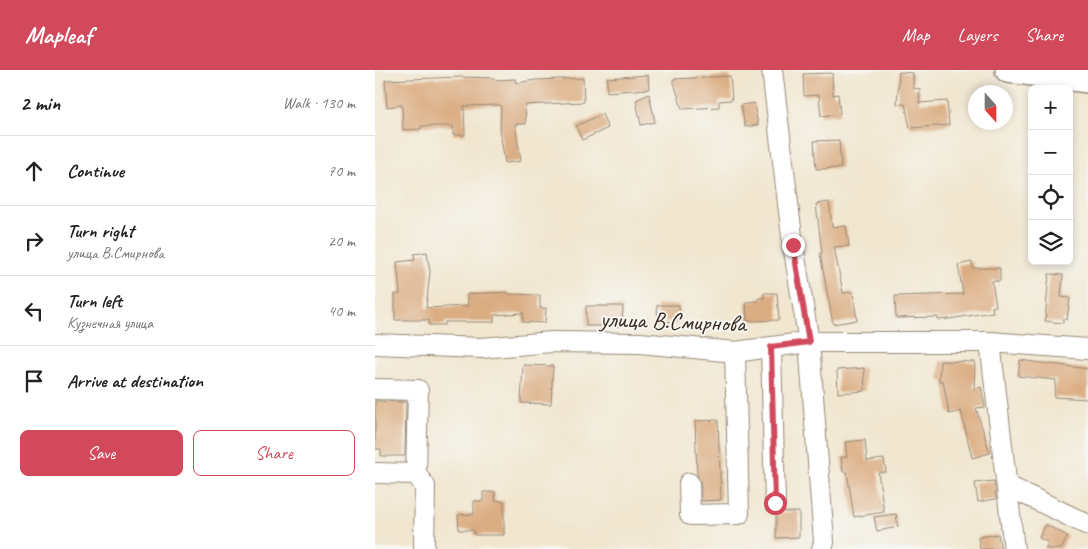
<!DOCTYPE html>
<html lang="en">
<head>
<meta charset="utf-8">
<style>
  :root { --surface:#fff; --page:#f6f6f6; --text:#222; --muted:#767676; --line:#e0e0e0; --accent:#d1495b }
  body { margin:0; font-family:Caveat,sans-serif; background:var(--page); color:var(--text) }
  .controls { position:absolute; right:15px; top:15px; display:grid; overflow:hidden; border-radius:8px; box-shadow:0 2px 8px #0003 }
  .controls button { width:45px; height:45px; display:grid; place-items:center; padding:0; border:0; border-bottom:1px solid var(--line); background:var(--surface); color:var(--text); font:25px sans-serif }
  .compass { position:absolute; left:593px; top:15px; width:45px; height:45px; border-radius:50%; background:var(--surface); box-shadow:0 2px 8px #0003; rotate:159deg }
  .stop { position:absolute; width:15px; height:15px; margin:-11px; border:4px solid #d1495b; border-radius:50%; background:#fff }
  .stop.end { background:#d1495b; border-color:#fff; box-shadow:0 1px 5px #0008 }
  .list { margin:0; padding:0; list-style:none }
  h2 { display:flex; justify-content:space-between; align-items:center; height:65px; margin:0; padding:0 20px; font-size:21px }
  h2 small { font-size:16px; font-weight:400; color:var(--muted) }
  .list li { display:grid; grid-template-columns:32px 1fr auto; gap:15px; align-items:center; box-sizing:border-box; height:70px; padding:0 20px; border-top:1px solid var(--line) }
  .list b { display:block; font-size:19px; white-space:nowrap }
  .list p { margin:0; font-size:16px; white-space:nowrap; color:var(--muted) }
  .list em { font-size:16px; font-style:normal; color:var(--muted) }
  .actions { display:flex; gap:10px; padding:15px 20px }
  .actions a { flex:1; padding:11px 0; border:1px solid var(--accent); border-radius:8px; text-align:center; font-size:18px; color:var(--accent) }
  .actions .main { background:var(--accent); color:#fff }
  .icon { flex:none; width:28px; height:28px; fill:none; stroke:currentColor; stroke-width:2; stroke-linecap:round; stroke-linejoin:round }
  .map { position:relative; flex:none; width:713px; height:479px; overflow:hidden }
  header { display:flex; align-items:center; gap:30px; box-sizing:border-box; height:70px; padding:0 25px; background:var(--accent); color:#fff }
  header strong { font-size:24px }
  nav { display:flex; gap:28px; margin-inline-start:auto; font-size:18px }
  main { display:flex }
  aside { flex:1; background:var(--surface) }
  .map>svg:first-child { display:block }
  .building { fill:#dbad83 }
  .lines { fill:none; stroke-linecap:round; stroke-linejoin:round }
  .minor-casing { stroke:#968876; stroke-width:22 }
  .major-casing { stroke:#968876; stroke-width:28 }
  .minor { stroke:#fff; stroke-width:20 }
  .major { stroke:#fff; stroke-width:25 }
  .route { stroke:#d1495b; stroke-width:6 }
  .labels { text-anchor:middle; stroke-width:4; stroke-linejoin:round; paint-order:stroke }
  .street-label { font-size:24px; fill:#3b2a1e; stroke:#f6f6f2 }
</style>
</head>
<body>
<header>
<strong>Mapleaf</strong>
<nav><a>Map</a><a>Layers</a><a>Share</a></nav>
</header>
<main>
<aside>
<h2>2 min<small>Walk · 130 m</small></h2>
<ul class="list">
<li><svg class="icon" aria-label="ahead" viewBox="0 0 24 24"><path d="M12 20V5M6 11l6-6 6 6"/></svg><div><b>Continue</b></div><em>70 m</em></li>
<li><svg class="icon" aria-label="right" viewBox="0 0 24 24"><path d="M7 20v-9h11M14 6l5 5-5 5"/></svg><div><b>Turn right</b><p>улица В.Смирнова</p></div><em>20 m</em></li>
<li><svg class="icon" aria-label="left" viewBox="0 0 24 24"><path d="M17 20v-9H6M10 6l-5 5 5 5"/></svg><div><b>Turn left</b><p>Кузнечная улица</p></div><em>40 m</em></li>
<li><svg class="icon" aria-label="arrive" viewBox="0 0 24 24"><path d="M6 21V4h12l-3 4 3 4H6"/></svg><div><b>Arrive at destination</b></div></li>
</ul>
<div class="actions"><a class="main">Save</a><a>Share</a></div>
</aside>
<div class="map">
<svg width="713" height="479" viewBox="0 0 713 479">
  <rect width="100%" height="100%" fill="#f6f6f2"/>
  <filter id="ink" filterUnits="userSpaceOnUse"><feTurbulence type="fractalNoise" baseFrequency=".02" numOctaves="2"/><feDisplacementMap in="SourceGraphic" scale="10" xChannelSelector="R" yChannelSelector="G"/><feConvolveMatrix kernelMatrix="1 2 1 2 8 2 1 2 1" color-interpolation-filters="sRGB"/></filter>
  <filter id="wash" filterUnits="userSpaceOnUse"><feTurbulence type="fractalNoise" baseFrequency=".0096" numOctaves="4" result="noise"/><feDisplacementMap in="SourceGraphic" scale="20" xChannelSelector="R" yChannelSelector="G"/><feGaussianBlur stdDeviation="1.12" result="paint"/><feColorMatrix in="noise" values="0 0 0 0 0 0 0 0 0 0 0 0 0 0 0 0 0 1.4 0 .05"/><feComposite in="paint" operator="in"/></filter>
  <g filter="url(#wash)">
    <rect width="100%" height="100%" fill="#f1e6cf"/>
    <g id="blocks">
      <!-- building -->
      <g class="building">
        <path d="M524 2 538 3V18L545 19 544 33 572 31 574 55 535 58 530 34H522Z"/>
        <path d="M457 3 458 25 463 24 465 44 446 46 444 25 429 26 428 4Z"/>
        <path d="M273 5 274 19 232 22V8Z"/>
        <path d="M355 6 357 30 344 31V37L307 39 298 9Z"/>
        <path d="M86 7 119 8V10L140 9 141 13 161 10 208 8 209 32 150 35 151 54H140L146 91 130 93 125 61 126 35 89 36 90 65H78V56H46V59L28 60 27 35 12 37 10 10Z"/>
        <path d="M274 24 280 52 266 55 261 30Z"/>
        <path d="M379 33 383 55 370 57 366 35Z"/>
        <path d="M227 44 233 58 207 70 201 56Z"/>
        <path d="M464 70 466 98 441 99 439 71Z"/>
        <path d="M454 132 457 157 471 156 474 176 459 177 468 223 478 222 482 250 458 254 445 183H447L441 134Z"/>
        <path d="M52 182 55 202 51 238 93 236 92 224 133 222V224L165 225V238H171L170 253 148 252V243L119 245V252H70V255H54V250H20V224H25L22 192 40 190 39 184Z"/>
        <path d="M597 192 598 198H625V211H617L621 236 617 237 618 242 574 249 563 250V247L521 248 520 226 588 224 583 195Z"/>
        <path d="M674 204 688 205 686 227 695 228 692 250 688 249V253L670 251Z"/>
        <path d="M389 223H402L404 250 372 251 371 232 383 231V228H389Z"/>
        <path d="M282 235H304L305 251 283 252Z"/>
        <path d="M211 236H248L247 256H211Z"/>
        <path d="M645 290 713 299V329L679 327 681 310 643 306Z"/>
        <path d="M565 291 600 292 599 319 606 317 610 337 601 338 615 383 597 388 586 341 574 344 568 311H564Z"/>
        <path d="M148 295 178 296 176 334 146 333Z"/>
        <path d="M489 298 490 321 463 323 462 300Z"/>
        <path d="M0 331 31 332 30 386H6V379H0Z"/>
        <path d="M343 350 346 430 326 431V413L322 405 320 351Z"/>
        <path d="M490 370 492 391 509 389 511 402H503L509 442 479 447 472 402H468L466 387H472L470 372Z"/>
        <path d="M619 411 621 429 603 432 600 413Z"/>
        <path d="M108 422H120V431H129V465H99V460H84L83 445 99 444V431H108Z"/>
        <path d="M407 442H424V467L401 468V445Z"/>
        <path d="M521 444 523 457 502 461 499 447Z"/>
        <path d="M671 455 693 466 686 479H670L674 473 664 468Z"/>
        <path d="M623 464 626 479H605L603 467Z"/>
      </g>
    </g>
  </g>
  <g filter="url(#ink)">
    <use href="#blocks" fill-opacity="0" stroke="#968876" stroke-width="1"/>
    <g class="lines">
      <!-- minor casing -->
      <g class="minor-casing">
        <g id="minor">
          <path d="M397 0 418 175 434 272 449 472 447 479"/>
          <path d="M615 272 639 479"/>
          <path d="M0 274 106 278 176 272 265 273 360 282 434 272H615L713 279"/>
          <path d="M396 277 400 433"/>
          <path d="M0 319 43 320 41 404 50 416 49 479"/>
          <path d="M0 403 41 404"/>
          <path d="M314 413 315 445 364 444 360 282"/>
          <path d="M633 416 713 455"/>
        </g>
      </g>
      <!-- major casing -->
      <g class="major-casing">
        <path id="major" d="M633 0 713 10"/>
      </g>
      <!-- minor -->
      <use href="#minor" class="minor"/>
      <!-- major -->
      <use href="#major" class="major"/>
    </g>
  </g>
  <g class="lines" filter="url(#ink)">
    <!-- route -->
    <path class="route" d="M400 433 396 277 434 272 418 175"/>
  </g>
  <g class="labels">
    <!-- street labels -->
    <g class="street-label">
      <text transform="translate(298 251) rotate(2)" y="8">улица В.Смирнова</text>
    </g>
  </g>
</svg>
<div class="controls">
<button>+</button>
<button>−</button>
<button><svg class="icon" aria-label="locate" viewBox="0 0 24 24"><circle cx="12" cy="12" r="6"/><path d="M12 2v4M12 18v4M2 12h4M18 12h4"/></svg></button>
<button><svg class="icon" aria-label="layers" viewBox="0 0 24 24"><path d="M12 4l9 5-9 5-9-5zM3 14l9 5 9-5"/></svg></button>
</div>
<svg class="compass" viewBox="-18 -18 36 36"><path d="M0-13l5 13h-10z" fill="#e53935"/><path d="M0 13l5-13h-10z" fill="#767676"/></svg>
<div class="stop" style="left:400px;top:433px"></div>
<div class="stop end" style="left:418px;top:175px"></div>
</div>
</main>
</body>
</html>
